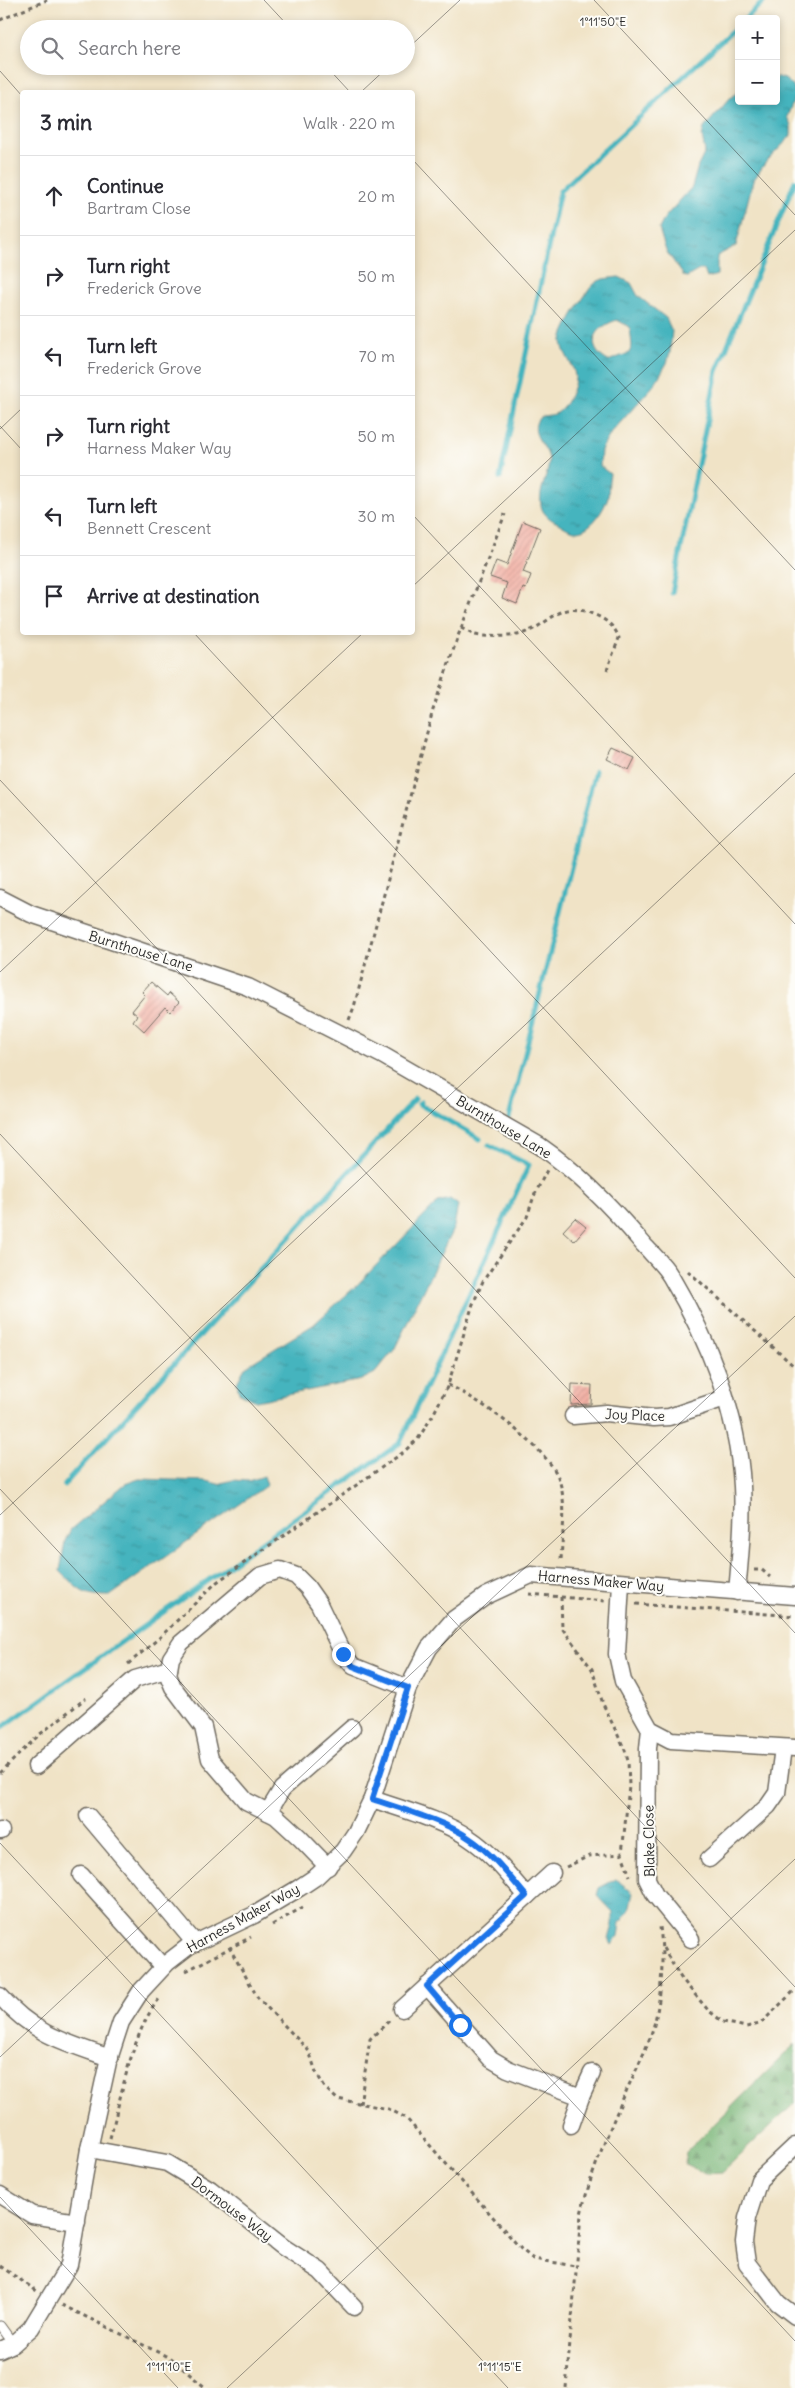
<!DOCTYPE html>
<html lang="en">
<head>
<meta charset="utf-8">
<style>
  :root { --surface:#fff; --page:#f2f2f3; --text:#2b2b33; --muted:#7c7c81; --line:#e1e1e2 }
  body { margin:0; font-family:Delius,sans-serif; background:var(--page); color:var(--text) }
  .controls { position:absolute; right:15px; top:15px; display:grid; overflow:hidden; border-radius:5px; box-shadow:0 2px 8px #0003 }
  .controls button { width:45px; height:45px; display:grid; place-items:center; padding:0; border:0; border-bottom:1px solid var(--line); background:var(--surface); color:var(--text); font:25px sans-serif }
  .stop { position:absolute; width:15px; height:15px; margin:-11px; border:4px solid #1a73e8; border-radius:50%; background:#fff }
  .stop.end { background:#1a73e8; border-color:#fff; box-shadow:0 1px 5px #0008 }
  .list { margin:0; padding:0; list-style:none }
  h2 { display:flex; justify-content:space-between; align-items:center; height:65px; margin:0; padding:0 20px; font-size:21px }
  h2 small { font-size:16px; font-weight:400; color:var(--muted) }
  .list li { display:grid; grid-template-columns:32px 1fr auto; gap:15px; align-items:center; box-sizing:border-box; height:80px; padding:0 20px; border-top:1px solid var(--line) }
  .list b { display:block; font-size:19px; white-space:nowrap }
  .list p { margin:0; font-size:16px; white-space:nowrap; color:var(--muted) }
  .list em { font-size:16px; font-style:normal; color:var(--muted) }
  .icon { flex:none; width:28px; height:28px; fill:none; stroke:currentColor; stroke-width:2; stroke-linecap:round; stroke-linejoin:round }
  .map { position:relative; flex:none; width:795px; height:2388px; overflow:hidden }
  .search { position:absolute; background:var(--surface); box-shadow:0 2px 8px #0003; left:20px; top:20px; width:395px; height:55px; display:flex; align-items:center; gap:12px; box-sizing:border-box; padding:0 18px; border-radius:28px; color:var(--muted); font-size:19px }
  .panel { position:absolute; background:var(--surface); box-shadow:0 2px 8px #0003; left:20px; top:90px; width:395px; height:545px; border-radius:5px }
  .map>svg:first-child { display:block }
  .forest { fill:url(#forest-firs); stroke:#507050 }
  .water { fill:url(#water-ripples); stroke:#387074; fill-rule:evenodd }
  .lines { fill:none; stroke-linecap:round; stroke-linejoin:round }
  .stream { stroke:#45b4be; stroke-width:5 }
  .building { fill:url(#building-hatch) }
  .service-casing { stroke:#706b61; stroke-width:11 }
  .minor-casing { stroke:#706b61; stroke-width:19 }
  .path { stroke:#706b61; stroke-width:3; stroke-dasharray:4 4; stroke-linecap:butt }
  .service { stroke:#fff; stroke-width:9 }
  .minor { stroke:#fff; stroke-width:16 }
  .route { stroke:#1a73e8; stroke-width:6 }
  .ticks { fill:none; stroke:#2b2b2b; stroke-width:1; stroke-opacity:0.45 }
  .labels { text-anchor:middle; stroke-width:4; stroke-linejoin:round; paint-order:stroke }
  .street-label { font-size:14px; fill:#2b2b2b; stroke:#fdfcf7 }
  .ticks-label { font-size:12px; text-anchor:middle; fill:#2b2b2b; stroke:#fdfcf7; stroke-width:4; stroke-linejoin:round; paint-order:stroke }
</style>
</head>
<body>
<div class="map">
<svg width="795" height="2388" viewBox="0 0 795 2388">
  <defs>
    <pattern id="forest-firs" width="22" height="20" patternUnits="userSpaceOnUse" patternTransform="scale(1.25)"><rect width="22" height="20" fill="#76b474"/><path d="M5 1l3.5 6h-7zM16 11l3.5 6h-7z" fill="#61935f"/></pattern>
    <pattern id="water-ripples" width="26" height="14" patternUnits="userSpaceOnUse" patternTransform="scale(1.25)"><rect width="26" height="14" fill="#45b4be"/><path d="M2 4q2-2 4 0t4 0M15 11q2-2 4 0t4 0" fill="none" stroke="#3a939b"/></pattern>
    <pattern id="building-hatch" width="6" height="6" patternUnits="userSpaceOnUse" patternTransform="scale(1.25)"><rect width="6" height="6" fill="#f2b1a5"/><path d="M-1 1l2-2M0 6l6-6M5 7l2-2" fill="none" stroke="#d0988e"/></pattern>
  </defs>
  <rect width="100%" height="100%" fill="#fdfcf7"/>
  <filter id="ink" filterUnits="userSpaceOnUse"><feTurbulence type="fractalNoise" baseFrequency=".02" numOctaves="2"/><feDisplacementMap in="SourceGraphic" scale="10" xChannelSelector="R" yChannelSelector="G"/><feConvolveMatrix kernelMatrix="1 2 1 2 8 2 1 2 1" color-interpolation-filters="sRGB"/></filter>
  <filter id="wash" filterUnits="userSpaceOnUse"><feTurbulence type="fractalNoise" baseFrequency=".0096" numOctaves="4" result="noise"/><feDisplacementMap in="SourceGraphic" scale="20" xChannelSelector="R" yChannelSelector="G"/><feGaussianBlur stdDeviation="1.12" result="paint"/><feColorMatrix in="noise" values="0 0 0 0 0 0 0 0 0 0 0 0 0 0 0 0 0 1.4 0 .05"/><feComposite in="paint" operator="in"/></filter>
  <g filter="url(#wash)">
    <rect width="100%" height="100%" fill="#f0e3c6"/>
    <!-- forest -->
    <path class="forest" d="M795 2044V2103L721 2173 706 2174 685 2164 686 2152Z"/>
    <!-- water -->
    <g class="water">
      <path d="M776 77 785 79 794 87 795 96 787 117 791 125V136L766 162 753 181 736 246 717 256V275L707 278 704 270H699L687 277 684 276 666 251 659 229 665 217 692 187 698 166 705 152 702 136 704 128 730 98 739 91V101H776Z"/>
      <path d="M619 277 631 283 638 296 666 318 672 331 670 352 667 363 654 385 611 433 601 450 600 466 610 474C608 482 609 490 608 497 604 510 591 531 576 531 570 531 563 526 558 523 551 520 542 514 541 505 538 489 549 475 549 460 548 446 530 437 537 421 541 413 550 417 557 413 565 409 576 386 575 376 574 364 562 354 562 340 563 330 586 291 594 284 600 278 611 278 619 277ZM617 320 630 327 632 346 629 353 608 361C584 347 594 327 617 320Z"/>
      <path d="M450 1199 458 1205 454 1227 394 1350 375 1373 361 1380 256 1401 239 1393 237 1383 245 1367 313 1325 357 1285 438 1202Z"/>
      <path d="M264 1476 267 1485 110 1596C81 1596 79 1590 60 1571L65 1541 71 1529 125 1484 139 1479 207 1481 218 1484 233 1480 249 1481Z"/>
      <path d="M616 1879 633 1893 629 1910 620 1923 618 1937 612 1945 609 1939 613 1925V1912L597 1895 599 1888Z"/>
    </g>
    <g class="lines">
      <!-- stream -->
      <g class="stream">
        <path d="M745 19 765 0"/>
        <path d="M500 478 560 191 739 25"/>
        <path d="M672 593 717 371 795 181"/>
        <path d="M421 1102 419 1104 480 1139"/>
        <path d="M509 1118 595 771"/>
        <path d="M64 1485 415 1099"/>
        <path d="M0 1729 400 1443 529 1165 489 1145"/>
      </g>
    </g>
    <g id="blocks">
      <!-- building -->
      <g class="building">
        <path d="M523 521 540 528 523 572 531 575 526 589 523 588 517 604 502 598 507 583 490 577 496 561 507 565Z"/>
        <path d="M613 748 635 758 629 770 607 759Z"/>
        <path d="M151 982 167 996 169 993 179 1002 170 1012 165 1007 144 1031 133 1021 137 1015 132 1011 145 995 142 992Z"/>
        <path d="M575 1218 586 1227 574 1241 563 1231Z"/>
        <path d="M572 1384 592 1385 591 1404 571 1405Z"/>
      </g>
    </g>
  </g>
  <g filter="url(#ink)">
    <use href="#blocks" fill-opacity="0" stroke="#706b61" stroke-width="1"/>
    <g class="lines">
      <!-- service casing -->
      <g class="service-casing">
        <path id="service" d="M0 2326 13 2344"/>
      </g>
      <!-- minor casing -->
      <g class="minor-casing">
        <g id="minor">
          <path d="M0 898 31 914 248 987 382 1055 540 1146C579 1173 613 1208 644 1245 653 1255 664 1265 671 1277 708 1339 738 1413 742 1486 744 1520 740 1559 737 1592"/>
          <path d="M573 1416 606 1413 654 1418 669 1417 725 1398"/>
          <path d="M621 1583 617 1654 623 1681 650 1729 671 1740 795 1748"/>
          <path d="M650 1729 648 1748 647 1879 655 1895 691 1939"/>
          <path d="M36 1766 135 1679 169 1669"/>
          <path d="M372 1799C401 1809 445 1821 469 1838 492 1853 509 1876 527 1896L402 2009"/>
          <path d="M268 1812 282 1789 352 1728"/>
          <path d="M88 1816 195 1943"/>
          <path d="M0 1831H1"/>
          <path d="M709 1859 768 1806 777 1793 783 1748"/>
          <path d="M328 1867 300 1838 276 1816 246 1801 210 1759 203 1727 173 1687 168 1675 171 1658 181 1643 260 1576 280 1570 296 1576 307 1587 319 1604 343 1654 353 1666 408 1688"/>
          <path d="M81 1875 163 1967"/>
          <path d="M527 1896 552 1873"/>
          <path d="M427 1986 491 2059 508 2069 581 2097 571 2125"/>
          <path d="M0 1996C33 2034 64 2042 110 2058"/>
          <path d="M581 2097 592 2073"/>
          <path d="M795 2146 759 2180 747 2218 744 2242 747 2263 778 2303 795 2316"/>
          <path d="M89 2149 167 2163 210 2189 283 2247 320 2271 354 2307"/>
          <path d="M0 2195 32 2215 77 2222"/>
          <path d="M0 2350 13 2344 31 2328 69 2265 89 2149 108 2062 121 2022 141 1991 167 1963 189 1946 254 1915 299 1888 317 1876 343 1851 356 1832 372 1799 408 1688 429 1648 454 1619 486 1596 531 1575 795 1596"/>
        </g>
      </g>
      <!-- path -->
      <g class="path">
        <path d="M0 20 47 0"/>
        <path d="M461 628C465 630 470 633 475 635 482 637 514 637 521 634 552 625 558 598 595 615 607 620 615 627 619 638L607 670"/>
        <path d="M349 1020 354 1007 433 710 458 636 505 514"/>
        <path d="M688 1271 795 1367"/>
        <path d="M448 1385C478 1398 546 1447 558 1477 568 1502 562 1535 561 1561"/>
        <path d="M754 1570H762L770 1577"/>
        <path d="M529 1594 605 1601"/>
        <path d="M561 1597 562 1628 592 1669 603 1704 625 1750 628 1761 629 1786 622 1854 630 1876"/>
        <path d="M636 1604 795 1616"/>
        <path d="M128 1664 158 1639 217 1582 401 1454 418 1439 433 1415 448 1385 473 1304 483 1281 527 1217 534 1196 547 1170"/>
        <path d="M0 1773 39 1735 86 1698"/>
        <path d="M566 1867 589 1856 622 1854"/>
        <path d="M272 1925 303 1907"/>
        <path d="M229 1947 258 1998 309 2051 316 2072 325 2088 337 2099 389 2109 406 2118 521 2249 533 2259 575 2266"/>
        <path d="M663 1948 681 1978 708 2010 723 2022 746 2027 760 2024 795 1990"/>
        <path d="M186 1971 251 1937"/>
        <path d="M360 2104 370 2039 391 2019"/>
        <path d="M110 2138C121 2098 133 2027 161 1997"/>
        <path d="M0 2266 37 2291"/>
        <path d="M62 2305 170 2358 206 2388"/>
        <path d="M566 2388 581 2214C591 2172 611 2125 629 2085 638 2066 648 2046 654 2025 662 1993 664 1959 660 1927"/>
      </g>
      <!-- service -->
      <use href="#service" class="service"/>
      <!-- minor -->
      <use href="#minor" class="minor"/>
    </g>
  </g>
  <g class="lines" filter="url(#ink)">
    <!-- route -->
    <path class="route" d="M343 1654 353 1666 408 1688 372 1799C401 1809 445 1821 469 1838 492 1853 509 1876 526 1896L427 1986 460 2025"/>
  </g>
  <!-- ticks -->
  <path class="ticks" d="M264 0 291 29M594 0 795 215M406 50 460 0M326 66 350 92M0 71 22 96M361 92 389 66M412 159 795 570M0 426 22 450M0 429 22 408M412 514 795 924M412 587 795 230M193 632 795 1278M0 780 795 1633M0 972 364 632M0 1134 795 1987M0 1489 795 2341M0 1515 795 773M0 1843 508 2388M0 2057 795 1316M0 2197 178 2388M227 2388 795 1859"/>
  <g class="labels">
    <!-- street labels -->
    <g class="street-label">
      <text transform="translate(141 951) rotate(17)" y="5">Burnthouse Lane</text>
      <text transform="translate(504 1127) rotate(31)" y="5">Burnthouse Lane</text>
      <text transform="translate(635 1415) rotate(2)" y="5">Joy Place</text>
      <text transform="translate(601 1581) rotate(5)" y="5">Harness Maker Way</text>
      <text transform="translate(649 1841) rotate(-91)" y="5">Blake Close</text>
      <text transform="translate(243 1918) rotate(-29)" y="5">Harness Maker Way</text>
      <text transform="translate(232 2209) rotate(37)" y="5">Dormouse Way</text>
    </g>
  </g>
  <g class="ticks-label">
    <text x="603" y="26">1°11'50"E</text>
    <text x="169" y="2371">1°11'10"E</text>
    <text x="500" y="2371">1°11'15"E</text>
  </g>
</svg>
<div class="controls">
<button>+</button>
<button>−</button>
</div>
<div class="stop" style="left:460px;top:2025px"></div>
<div class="stop end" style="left:343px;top:1654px"></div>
<div class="search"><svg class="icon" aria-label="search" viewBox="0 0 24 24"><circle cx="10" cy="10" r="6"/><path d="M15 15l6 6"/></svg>Search here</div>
<section class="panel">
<h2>3 min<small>Walk · 220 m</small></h2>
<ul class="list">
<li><svg class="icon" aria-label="ahead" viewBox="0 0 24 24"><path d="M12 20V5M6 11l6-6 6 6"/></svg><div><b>Continue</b><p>Bartram Close</p></div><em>20 m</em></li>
<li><svg class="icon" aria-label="right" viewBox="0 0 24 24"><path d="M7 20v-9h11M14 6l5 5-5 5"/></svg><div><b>Turn right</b><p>Frederick Grove</p></div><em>50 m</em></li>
<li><svg class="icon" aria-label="left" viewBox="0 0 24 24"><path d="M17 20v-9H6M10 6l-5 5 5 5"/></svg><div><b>Turn left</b><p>Frederick Grove</p></div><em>70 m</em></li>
<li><svg class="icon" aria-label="right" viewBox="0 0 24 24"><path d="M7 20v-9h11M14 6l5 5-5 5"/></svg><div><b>Turn right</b><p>Harness Maker Way</p></div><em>50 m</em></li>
<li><svg class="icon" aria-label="left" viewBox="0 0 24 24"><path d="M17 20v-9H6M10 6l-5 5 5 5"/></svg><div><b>Turn left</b><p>Bennett Crescent</p></div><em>30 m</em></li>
<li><svg class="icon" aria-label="arrive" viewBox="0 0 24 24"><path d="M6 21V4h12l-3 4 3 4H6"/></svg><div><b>Arrive at destination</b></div></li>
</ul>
</section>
</div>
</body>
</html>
